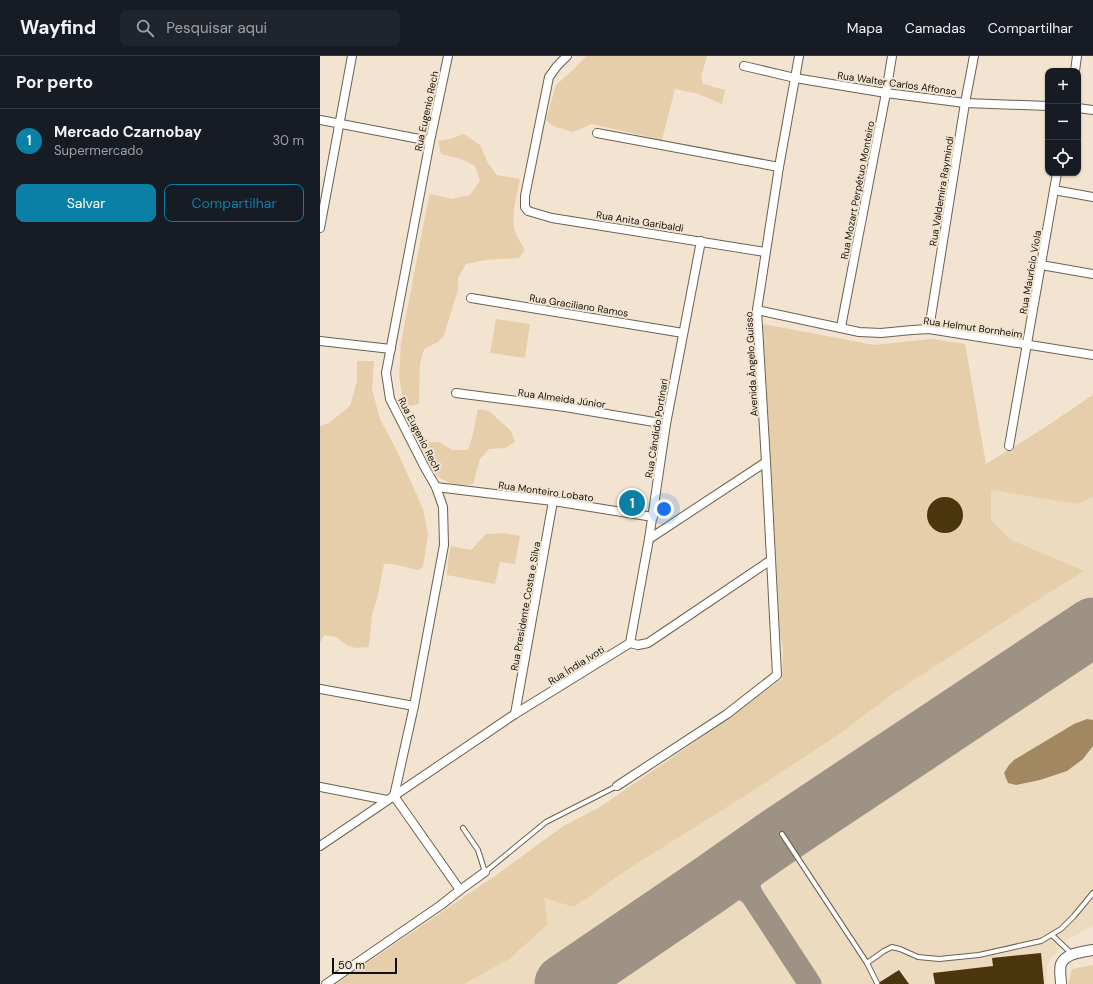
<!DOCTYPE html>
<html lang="pt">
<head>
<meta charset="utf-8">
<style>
  :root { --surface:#171b24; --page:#20242c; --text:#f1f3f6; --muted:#9ea1a6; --line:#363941; --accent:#0b80a7 }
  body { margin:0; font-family:"DM Sans",sans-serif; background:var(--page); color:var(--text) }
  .controls { position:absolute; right:12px; top:12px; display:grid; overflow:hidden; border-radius:8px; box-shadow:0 1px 3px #0004 }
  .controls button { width:36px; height:36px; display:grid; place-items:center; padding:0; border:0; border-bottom:1px solid var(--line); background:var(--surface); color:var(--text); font:20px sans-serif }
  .scale { position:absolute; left:12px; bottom:10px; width:65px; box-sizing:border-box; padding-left:4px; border:2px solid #130e08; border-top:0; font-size:11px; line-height:14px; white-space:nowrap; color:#130e08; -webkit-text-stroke:3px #f2e4d0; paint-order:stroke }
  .you { position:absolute; left:344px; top:453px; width:14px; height:14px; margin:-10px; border:3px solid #fff; border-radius:50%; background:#1a73e8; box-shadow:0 0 0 6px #1a73e833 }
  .badge { display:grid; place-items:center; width:26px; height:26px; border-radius:50%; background:var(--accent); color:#fff; font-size:13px; font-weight:700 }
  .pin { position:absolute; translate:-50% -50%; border:2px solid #fff; box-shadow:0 1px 4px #0006 }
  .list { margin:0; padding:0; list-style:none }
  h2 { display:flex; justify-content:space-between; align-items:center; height:52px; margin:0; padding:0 16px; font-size:17px }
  h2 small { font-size:13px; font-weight:400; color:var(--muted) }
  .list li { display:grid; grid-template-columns:26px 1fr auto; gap:12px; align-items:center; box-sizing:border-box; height:64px; padding:0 16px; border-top:1px solid var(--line) }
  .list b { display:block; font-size:15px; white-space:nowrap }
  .list p { margin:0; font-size:13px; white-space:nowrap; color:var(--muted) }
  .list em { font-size:13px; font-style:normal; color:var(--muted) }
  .actions { display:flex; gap:8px; padding:12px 16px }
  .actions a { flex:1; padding:9px 0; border:1px solid var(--accent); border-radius:8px; text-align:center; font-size:14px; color:var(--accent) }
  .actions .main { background:var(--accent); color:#fff }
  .icon { flex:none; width:22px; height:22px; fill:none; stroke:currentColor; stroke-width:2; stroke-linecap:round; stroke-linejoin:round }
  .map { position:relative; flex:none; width:773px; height:928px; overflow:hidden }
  header { display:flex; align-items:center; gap:24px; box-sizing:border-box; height:56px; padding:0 20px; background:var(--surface); border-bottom:1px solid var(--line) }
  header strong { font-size:19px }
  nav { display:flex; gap:22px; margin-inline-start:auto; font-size:14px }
  .search { width:280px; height:36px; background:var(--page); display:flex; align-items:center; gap:10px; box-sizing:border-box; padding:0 14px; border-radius:8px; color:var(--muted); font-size:15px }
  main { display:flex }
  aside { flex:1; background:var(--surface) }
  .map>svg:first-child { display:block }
  .built { fill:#eddbc0 }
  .green { fill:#e6ceaa }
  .water { fill:#a18861 }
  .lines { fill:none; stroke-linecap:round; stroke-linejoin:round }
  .taxiway { stroke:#9d9284; stroke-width:23 }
  .runway { stroke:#9d9284; stroke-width:59 }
  .building { fill:#4b350d }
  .service-casing { stroke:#6c614f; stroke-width:6 }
  .minor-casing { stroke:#6c614f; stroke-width:10 }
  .tertiary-casing { stroke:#6c614f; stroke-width:12 }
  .service { stroke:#fff; stroke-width:4 }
  .minor { stroke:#fff; stroke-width:8 }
  .tertiary { stroke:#fff; stroke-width:10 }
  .labels { text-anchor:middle; stroke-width:4; stroke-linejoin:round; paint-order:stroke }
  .street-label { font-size:10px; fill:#130e08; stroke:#f2e4d0 }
</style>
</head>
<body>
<header>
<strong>Wayfind</strong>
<div class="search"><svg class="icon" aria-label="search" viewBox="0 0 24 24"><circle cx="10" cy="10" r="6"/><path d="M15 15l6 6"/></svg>Pesquisar aqui</div>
<nav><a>Mapa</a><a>Camadas</a><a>Compartilhar</a></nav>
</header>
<main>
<aside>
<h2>Por perto<small></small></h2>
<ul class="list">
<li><span class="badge">1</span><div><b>Mercado Czarnobay</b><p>Supermercado</p></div><em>30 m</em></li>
</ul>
<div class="actions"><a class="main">Salvar</a><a>Compartilhar</a></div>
</aside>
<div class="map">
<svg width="773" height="928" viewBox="0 0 773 928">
  <rect width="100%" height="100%" fill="#f2e4d0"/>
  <!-- built -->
  <path class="built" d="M443 268 554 289 612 283 645 288 666 408 721 374 773 339V869L736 891 738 894 731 902 727 910V928H16L175 820 242 771 280 751 372 688 462 623 463 593 460 579Z"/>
  <!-- green -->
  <g class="green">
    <path d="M266 0H387L381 21 383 28 405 34 402 48 379 38 355 33 342 84 272 68 253 76 233 70 226 64 236 29 253 14Z"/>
    <path d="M144 78 160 89 168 107 177 119 200 123C197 138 192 155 194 171 195 179 201 187 205 194L199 202 166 204 146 208 138 222V234L124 279 118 286 104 293 100 308 99 348 90 350H84L79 320 81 287 106 155 110 138 133 143 150 139 160 125 155 110 141 103 121 98 118 85 130 83Z"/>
    <path d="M176 263 210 268 205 302 170 297Z"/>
    <path d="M443 268 554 289 612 283 645 288 666 408 721 374 773 339V441L757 448 671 434V464L691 484 764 515 719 543 574 637 518 679 423 741 308 813 254 851 224 842 228 868 189 903 144 928H16L175 820 242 771 280 751 372 688 462 623 463 593 460 579Z"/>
    <path d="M37 305H54L52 333 60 363 77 395 103 453 108 478 103 511 98 514C87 512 76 507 64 508L58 539 52 559 49 591 36 592 28 590 16 581 4 579 0 587V370L9 367 30 350 37 325Z"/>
    <path d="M158 353 169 355 191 375 195 386 185 392 169 393 160 403 153 428 142 430 130 427 120 422 112 414 104 392 109 386H119L132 394H148L153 378Z"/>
    <path d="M184 477 200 480 195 508 180 506 175 528 127 519 128 503 131 490 151 494 166 478Z"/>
    <path d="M773 909V928H748L752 913Z"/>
  </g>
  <!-- water -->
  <path class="water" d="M767 663 773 664V690L763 703 747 715 720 724 696 729 688 727 684 717 689 709 694 704 754 668Z"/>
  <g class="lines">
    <!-- taxiway -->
    <g class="taxiway">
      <path d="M440 793C429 808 425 819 431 838L490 928"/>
      <path d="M385 832C404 826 414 826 431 838"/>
    </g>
    <!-- runway -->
    <path class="runway" d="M244 928 385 832 462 778 773 571"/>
  </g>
  <!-- building -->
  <g class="building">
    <circle cx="625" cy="459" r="18"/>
    <path d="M721 897 724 928H615L613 917 673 910 672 902Z"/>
    <path d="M579 914 589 928H560V926Z"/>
  </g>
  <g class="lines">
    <!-- service casing -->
    <g class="service-casing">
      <g id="service">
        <path d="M143 772 158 794 165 816 226 766 297 730"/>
        <path d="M462 778 547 907 557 927"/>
        <path d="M732 879 752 898"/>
        <path d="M547 907 564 895 572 891 580 893 598 901 619 903 659 899 721 885 741 873 754 860 773 837"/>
      </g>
    </g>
    <!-- minor casing -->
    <g class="minor-casing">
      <g id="minor">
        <path d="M247 0 237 10 229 21 205 140V151L208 155 232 162 445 196"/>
        <path d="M424 10 475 22 566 37 645 47 728 50"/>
        <path d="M755 15 757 0"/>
        <path d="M758 52 773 54"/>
        <path d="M0 64 110 85"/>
        <path d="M277 77 459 111"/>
        <path d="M734 134 773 141"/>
        <path d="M0 172 32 0"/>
        <path d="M721 209 773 218"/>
        <path d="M151 242 363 277"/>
        <path d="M437 254 539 276 561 277 592 274 609 273 773 299"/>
        <path d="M521 271 566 37 572 0"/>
        <path d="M609 273 645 47 654 0"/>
        <path d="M0 285 71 293"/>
        <path d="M136 337 245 351 346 368"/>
        <path d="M689 390 737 117"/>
        <path d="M116 431 233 445 333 461"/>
        <path d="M329 483 446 406"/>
        <path d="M310 587 329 483 346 368 381 185"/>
        <path d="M0 633 94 650"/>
        <path d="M195 658 233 445"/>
        <path d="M297 730 407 658 457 619 446 406 437 254 459 111 479 0"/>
        <path d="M0 731 67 744"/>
        <path d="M74 740 94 650 124 489 123 451 116 431 104 410 70 343 66 317 110 85 128 0"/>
        <path d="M74 740 140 834"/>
        <path d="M0 790 195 658 310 587 318 589 328 587 451 504"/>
        <path d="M6 928 121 849 140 834 165 816"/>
      </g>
    </g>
    <!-- tertiary casing -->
    <g class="tertiary-casing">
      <path id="tertiary" d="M741 928C741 922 739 914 741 908 746 897 762 896 773 894"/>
    </g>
    <!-- service -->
    <use href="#service" class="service"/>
    <!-- minor -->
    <use href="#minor" class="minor"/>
    <!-- tertiary -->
    <use href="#tertiary" class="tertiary"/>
  </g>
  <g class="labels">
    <!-- street labels -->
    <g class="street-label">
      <text transform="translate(577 27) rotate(8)" y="4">Rua Walter Carlos Affonso</text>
      <text transform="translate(106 55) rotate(-78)" y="4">Rua Eugenio Rech</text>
      <text transform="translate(537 134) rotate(-79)" y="4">Rua Mozart Perpétuo Monteiro</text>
      <text transform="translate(621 135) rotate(-81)" y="4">Rua Valdemira Raymindi</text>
      <text transform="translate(320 165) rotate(9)" y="4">Rua Anita Garibaldi</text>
      <text transform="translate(710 216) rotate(-80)" y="4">Rua Maurício Viola</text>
      <text transform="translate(259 249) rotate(9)" y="4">Rua Graciliano Ramos</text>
      <text transform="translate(653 271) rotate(8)" y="4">Rua Helmut Bornheim</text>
      <text transform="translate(431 308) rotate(-93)" y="4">Avenida Ângelo Guisso</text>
      <text transform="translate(242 342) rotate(8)" y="4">Rua Almeida Júnior</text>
      <text transform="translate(336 372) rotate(-81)" y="4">Rua Cândido Portinari</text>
      <text transform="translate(100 378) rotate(63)" y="4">Rua Eugenio Rech</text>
      <text transform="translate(226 435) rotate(8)" y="4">Rua Monteiro Lobato</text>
      <text transform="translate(205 550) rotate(-80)" y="4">Rua Presidente Costa e Silva</text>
      <text transform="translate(256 609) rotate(-32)" y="4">Rua Índia Ivoti</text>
    </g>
  </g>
</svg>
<div class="controls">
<button>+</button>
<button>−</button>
<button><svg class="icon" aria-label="locate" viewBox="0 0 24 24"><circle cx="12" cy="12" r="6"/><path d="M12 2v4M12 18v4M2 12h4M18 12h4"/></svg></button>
</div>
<div class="scale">50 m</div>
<div class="you"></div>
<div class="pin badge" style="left:312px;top:447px">1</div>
</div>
</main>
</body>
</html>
